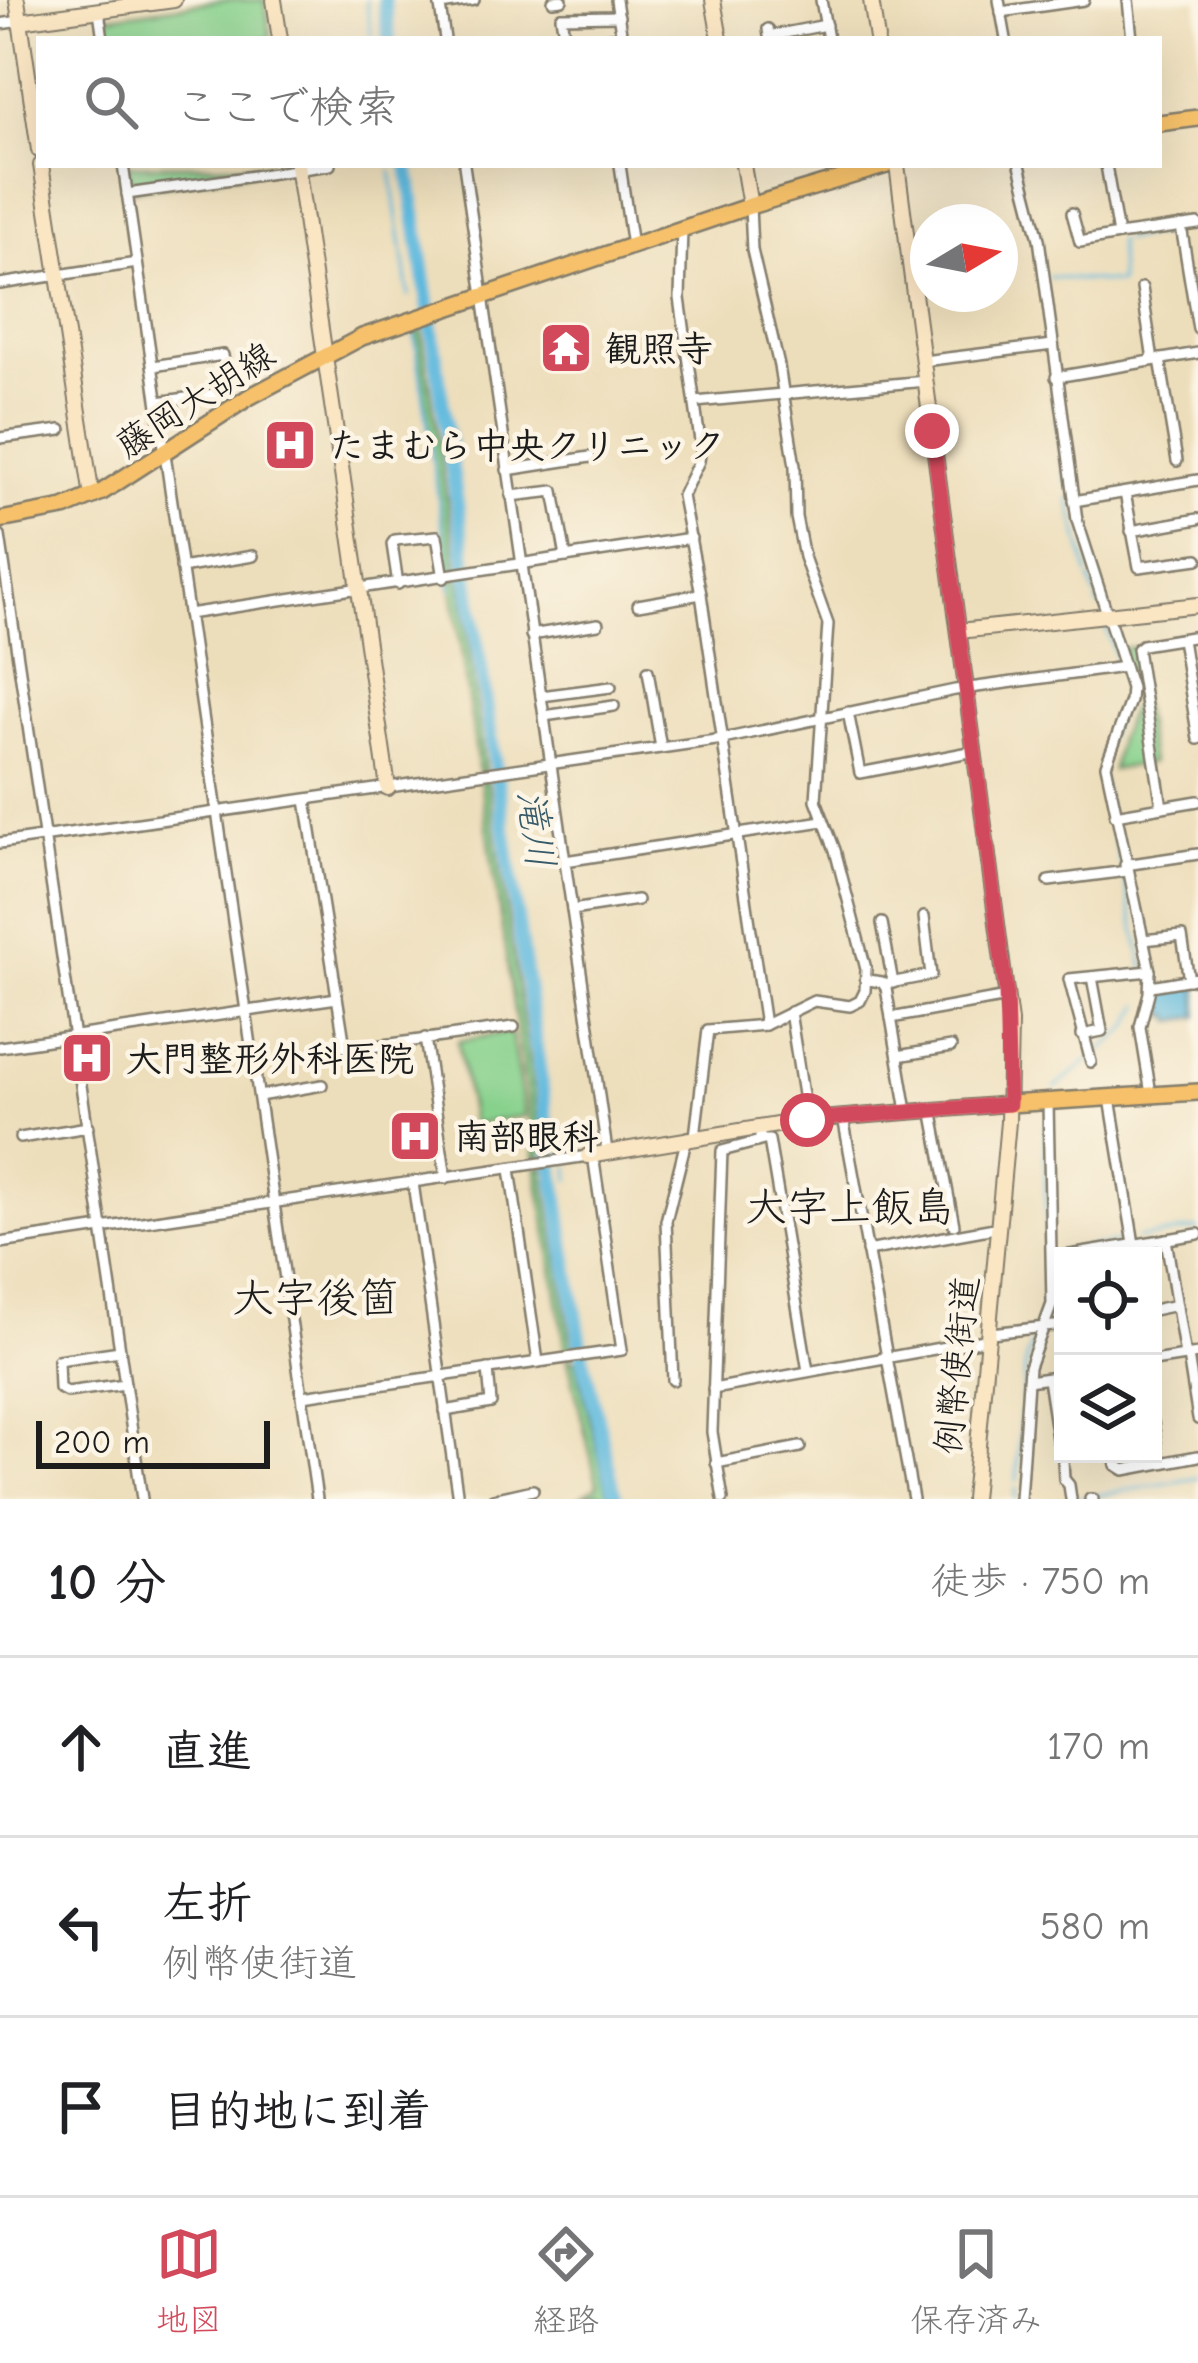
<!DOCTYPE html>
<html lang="ja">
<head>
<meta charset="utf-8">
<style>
  :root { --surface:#fff; --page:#f6f6f6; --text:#202124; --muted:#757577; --line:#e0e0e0; --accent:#d1495b }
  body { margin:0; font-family:"Comic Neue","Klee One",sans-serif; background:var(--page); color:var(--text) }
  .controls { position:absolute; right:36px; bottom:36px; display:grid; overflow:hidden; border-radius:0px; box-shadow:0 12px 48px #0002 }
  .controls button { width:108px; height:108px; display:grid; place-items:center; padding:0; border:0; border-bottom:3px solid var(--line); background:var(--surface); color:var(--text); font:60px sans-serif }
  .compass { position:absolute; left:910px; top:204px; width:108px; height:108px; border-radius:50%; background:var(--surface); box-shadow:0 12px 48px #0002; rotate:80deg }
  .scale { position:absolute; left:36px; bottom:30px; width:234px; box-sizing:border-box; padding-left:12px; border:6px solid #1c1c1c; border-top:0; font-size:33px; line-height:42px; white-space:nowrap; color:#1c1c1c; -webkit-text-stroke:9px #fcf5e5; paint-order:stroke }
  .stop { position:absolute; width:36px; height:36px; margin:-27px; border:9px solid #d1495b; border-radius:50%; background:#fff }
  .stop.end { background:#d1495b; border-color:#fff; box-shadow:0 3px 12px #0008 }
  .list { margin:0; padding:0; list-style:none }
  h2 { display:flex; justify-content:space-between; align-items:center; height:156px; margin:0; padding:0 48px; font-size:51px }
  h2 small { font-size:39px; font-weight:400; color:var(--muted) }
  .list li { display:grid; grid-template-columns:78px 1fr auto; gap:36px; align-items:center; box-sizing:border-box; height:180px; padding:0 48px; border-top:3px solid var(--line) }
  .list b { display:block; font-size:45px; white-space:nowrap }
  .list p { margin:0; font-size:39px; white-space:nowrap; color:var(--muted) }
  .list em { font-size:39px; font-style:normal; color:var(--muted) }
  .icon { flex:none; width:66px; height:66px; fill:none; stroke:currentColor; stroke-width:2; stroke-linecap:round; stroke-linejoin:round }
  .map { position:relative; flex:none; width:1198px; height:1499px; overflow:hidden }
  .search { position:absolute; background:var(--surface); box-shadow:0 12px 48px #0002; left:36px; right:36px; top:36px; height:132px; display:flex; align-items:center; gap:30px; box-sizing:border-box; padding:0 42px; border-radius:0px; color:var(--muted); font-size:45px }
  .sheet { height:696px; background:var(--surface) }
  nav { display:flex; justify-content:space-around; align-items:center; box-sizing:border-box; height:168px; border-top:3px solid var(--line); background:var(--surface); font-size:33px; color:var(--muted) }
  nav a { display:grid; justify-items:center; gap:6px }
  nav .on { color:var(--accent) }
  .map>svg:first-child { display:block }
  .green { fill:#88d18d; stroke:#527654; stroke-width:3 }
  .water { fill:#60bade; stroke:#3e6b7d; stroke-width:3 }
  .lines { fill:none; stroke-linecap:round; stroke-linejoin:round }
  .stream { stroke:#60bade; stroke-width:3 }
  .river { stroke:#60bade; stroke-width:14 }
  .street-casing { stroke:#847d6c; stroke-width:14 }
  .secondary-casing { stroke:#847d6c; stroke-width:18 }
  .primary-casing { stroke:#847d6c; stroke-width:20 }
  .street { stroke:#fff; stroke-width:9 }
  .secondary { stroke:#fbe6c4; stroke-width:14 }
  .primary { stroke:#f6c16b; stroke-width:15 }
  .route { stroke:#d1495b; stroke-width:15 }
  .labels { text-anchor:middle; stroke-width:9; stroke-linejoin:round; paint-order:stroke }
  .poi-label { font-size:36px; font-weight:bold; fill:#1c1c1c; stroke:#fcf5e5; text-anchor:start }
  .street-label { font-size:36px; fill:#1c1c1c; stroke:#fcf5e5 }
  .water-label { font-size:39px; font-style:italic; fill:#375b6a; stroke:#fcf5e5 }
  .quarter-label { font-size:42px; fill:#1c1c1c; stroke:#fcf5e5 }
</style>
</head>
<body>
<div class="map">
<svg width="1198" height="1499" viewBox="0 0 1198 1499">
  <rect width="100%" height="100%" fill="#fcf5e5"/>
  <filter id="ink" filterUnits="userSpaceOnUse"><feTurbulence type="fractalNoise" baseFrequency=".00833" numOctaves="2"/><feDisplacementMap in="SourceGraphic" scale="24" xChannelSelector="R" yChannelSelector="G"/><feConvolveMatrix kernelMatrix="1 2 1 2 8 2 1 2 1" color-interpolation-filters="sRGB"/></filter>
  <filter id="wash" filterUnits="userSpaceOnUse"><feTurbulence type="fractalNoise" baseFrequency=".004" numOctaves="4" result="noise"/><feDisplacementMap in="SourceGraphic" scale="48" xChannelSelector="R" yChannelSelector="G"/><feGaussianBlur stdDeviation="2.7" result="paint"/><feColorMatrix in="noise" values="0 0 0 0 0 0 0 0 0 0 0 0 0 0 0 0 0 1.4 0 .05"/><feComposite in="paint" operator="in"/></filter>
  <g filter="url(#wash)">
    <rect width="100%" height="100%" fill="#eddebb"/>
    <!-- green -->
    <g class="green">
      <path d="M222 0H265L271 39H108L105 17Z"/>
      <path d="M127 165H290L131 190Z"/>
      <path d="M421 327 456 562 457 573 450 574 416 334V329Z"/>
      <path d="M458 578 461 590 485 771 479 772 451 579Z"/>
      <path d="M1132 647 1151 763 1112 770 1118 739 1136 697 1122 649Z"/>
      <path d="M480 778H486L488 786 540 1139 541 1158 536 1159Z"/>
      <path d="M511 1032 525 1116 472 1124 458 1041Z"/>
      <path d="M543 1167 573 1354 567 1356 537 1168Z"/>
      <path d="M568 1360H575L609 1499H601L599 1492 577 1499 598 1486Z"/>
    </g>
    <!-- water -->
    <path class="water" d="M1198 985V1017L1173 1021 1171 1015 1166 1016 1161 992Z"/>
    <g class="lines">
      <!-- stream -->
      <g class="stream">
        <path d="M366 0 372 39"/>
        <path d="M391 171 409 296"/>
        <path d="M1124 240 1167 233"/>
        <path d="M1049 277 1119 283 1118 241"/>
        <path d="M1045 318 1048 340"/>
        <path d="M414 331 449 572"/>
        <path d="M1049 352 1055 407"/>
        <path d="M1056 415 1067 485"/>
        <path d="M1069 498 1088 574"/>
        <path d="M1090 579 1095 595"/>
        <path d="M450 580 452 589"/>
        <path d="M1097 600 1099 606"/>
        <path d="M1106 628 1118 664"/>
        <path d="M1120 864C1114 832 1100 794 1101 762 1103 728 1133 707 1121 673"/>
        <path d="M1124 879 1144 968"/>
        <path d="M1055 1088 1129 1027 1141 1005"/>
        <path d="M1044 1123 1047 1307"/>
        <path d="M549 1137 556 1136"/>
        <path d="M569 1167 570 1180"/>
        <path d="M1137 1239 1198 1229"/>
        <path d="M1057 1252 1127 1241"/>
        <path d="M1022 1403 1026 1359 1035 1337"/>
        <path d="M1017 1481 1021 1411"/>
        <path d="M1015 1499 1016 1489"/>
        <path d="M1076 1499 1198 1478"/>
      </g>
      <!-- river -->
      <g class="river">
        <path d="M384 0 389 39"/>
        <path d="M408 165 566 1254 584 1362 616 1499"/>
      </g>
    </g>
  </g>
  <g filter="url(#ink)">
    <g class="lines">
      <!-- street casing -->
      <g class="street-casing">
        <g id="street">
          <path d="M439 0 445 39"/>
          <path d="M616 0 622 39"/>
          <path d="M821 0 828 39"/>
          <path d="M999 0 1006 39"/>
          <path d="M1128 0 1132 39"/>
          <path d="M553 1 562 0"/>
          <path d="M440 5 474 0"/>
          <path d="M99 11 103 39"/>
          <path d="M1001 12 1084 0"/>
          <path d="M0 24 20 21"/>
          <path d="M768 29 769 36 826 25"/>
          <path d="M565 39 561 17 619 16"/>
          <path d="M596 39 622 36"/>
          <path d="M123 165 317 1499"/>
          <path d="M464 165 607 1151"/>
          <path d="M620 165 632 246"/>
          <path d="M1020 165 1039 239 1077 520 1131 688 1130 701 1106 765 1150 971 1149 993 1140 1027 1151 1094"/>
          <path d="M1106 165 1118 235 1198 224"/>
          <path d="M127 194 330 165"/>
          <path d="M1072 213 1080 242 1118 235"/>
          <path d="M1181 226 1198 329"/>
          <path d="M682 229 680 298 701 448 699 461 682 496 701 594 765 1025"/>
          <path d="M0 284 137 263"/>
          <path d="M1142 288 1153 360"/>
          <path d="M1160 359 1177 461"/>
          <path d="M923 361 1053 345"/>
          <path d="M153 366 223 355 228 392 158 402"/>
          <path d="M1056 377 1198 353"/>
          <path d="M695 402 926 381"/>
          <path d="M0 438 61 430"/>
          <path d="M507 470 590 457"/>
          <path d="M1125 493 1139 567 1198 559"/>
          <path d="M511 496 554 491 566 557"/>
          <path d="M1074 501 1198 480"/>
          <path d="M1131 531 1198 519"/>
          <path d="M0 536 142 1499"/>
          <path d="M181 568 253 556"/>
          <path d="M398 584 392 544 395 540 437 536 444 578"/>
          <path d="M638 605 701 594"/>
          <path d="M188 614 691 538"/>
          <path d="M531 635 598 624"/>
          <path d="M1182 639 1198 739"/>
          <path d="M648 671 661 748"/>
          <path d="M541 696 611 687"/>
          <path d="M848 712 860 773 975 751"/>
          <path d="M544 716 614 706"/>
          <path d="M306 800 345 1047 355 1049 514 1027"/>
          <path d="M1162 807 1137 649 1142 645 1198 636"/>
          <path d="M1115 815 1198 801"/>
          <path d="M0 843 723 739 955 690 1124 667"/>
          <path d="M565 861 823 821"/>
          <path d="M1125 865 1198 854"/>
          <path d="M1049 881 1127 871"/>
          <path d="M572 910 637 900"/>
          <path d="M882 923 893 983"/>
          <path d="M1143 940 1182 936 1189 980"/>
          <path d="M868 980 882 982 886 988 907 1111"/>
          <path d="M885 984 931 975 924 917"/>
          <path d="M1151 986 1198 978"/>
          <path d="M790 1012 807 1120"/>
          <path d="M891 1018 1007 997"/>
          <path d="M1082 1035 1102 1031 1092 977"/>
          <path d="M425 1038 446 1178"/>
          <path d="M0 1047 337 998"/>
          <path d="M898 1056 951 1047"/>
          <path d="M1091 1062 1069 979 1150 971"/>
          <path d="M259 1096 322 1085"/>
          <path d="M1110 1098 1134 1244"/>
          <path d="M932 1109 954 1225"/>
          <path d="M843 1117 913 1499"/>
          <path d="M695 1136 708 1030 765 1025 814 1001 850 1006 860 1001 865 991 866 969 835 850 816 800 828 624 804 557 796 517 795 466 779 366 752 250 750 206"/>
          <path d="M20 1138 88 1127"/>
          <path d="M761 1140H769L808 1371"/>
          <path d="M510 1169 538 1362"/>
          <path d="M413 1183 458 1499"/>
          <path d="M1166 1239 1185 1356"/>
          <path d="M0 1243 588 1156"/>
          <path d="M867 1251 1000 1227"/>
          <path d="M1052 1258 1198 1234"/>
          <path d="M1153 1310 1177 1305"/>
          <path d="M991 1333 1063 1325"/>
          <path d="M120 1351 58 1360 59 1388 67 1392 125 1384"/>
          <path d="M1188 1356 1198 1419"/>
          <path d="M1153 1361 1198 1354"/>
          <path d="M1048 1379 1057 1439 1062 1441 1064 1479 1069 1485 1071 1499"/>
          <path d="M673 1380 666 1221 687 1137"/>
          <path d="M1028 1381 1063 1376"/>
          <path d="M713 1389 990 1339"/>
          <path d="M303 1396 622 1350 593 1155"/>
          <path d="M445 1411 491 1403 488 1369"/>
          <path d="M1153 1422 1159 1463"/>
          <path d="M1114 1454 1116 1465 1124 1470 1198 1456"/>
          <path d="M716 1463 800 1447"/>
          <path d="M493 1499 533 1490"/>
          <path d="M723 1499 712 1432 722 1151 760 1141V1126"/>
          <path d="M1020 1499 1029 1367 1052 1304 1048 1102"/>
          <path d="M1090 1499H1093"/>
        </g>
      </g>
      <!-- secondary casing -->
      <g class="secondary-casing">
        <g id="secondary">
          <path d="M17 0 39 150"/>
          <path d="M274 0 280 39"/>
          <path d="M713 0 720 39"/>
          <path d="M871 0 877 39"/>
          <path d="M20 21 174 0"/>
          <path d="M41 165 92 497"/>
          <path d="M297 165 388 788"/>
          <path d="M743 165 750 206"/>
          <path d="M897 165 1010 1022 1008 1122 973 1499"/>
          <path d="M959 631 1198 605"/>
          <path d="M588 1156 807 1120 1009 1104"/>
        </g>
      </g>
      <!-- primary casing -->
      <g class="primary-casing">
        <g id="primary">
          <path d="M1159 123 1198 118"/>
          <path d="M0 520 64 508 102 492 249 397 362 337 750 206 887 165"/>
          <path d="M1009 1104 1198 1092"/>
        </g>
      </g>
      <!-- street -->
      <use href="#street" class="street"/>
      <!-- secondary -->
      <use href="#secondary" class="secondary"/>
      <!-- primary -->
      <use href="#primary" class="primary"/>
    </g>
  </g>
  <g class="lines" filter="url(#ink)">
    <!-- route -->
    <path class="route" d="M807 1120 1009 1104 1006 991 932 431"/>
  </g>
  <!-- icons -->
  <defs>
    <g id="temple-square" transform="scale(2.7)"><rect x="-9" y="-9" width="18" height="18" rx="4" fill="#d1495b" stroke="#fcf5e5"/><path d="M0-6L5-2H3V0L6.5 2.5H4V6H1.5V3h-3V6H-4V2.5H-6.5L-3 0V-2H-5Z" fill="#fff"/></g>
    <g id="hospital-square" transform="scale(2.7)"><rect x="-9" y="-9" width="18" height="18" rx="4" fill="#d1495b" stroke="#fcf5e5"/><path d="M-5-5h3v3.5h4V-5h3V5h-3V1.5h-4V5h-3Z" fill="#fff"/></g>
  </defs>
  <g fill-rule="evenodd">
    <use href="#temple-square" x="566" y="348"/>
    <use href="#hospital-square" x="290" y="445"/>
    <use href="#hospital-square" x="87" y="1058"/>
    <use href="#hospital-square" x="415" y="1136"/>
  </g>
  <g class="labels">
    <!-- poi labels -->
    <g class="poi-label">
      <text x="605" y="361">観照寺</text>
      <text x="329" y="458">たまむら中央クリニック</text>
      <text x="126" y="1071">大門整形外科医院</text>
      <text x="454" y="1149">南部眼科</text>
    </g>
    <!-- street labels -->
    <g class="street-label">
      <text transform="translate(195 399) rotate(-33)" y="13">藤岡大胡線</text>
      <text transform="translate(956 1365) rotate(-84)" y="13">例幣使街道</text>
    </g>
    <!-- water labels -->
    <g class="water-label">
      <text transform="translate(537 829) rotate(82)" y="14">滝川</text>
    </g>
    <!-- quarter labels -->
    <g class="quarter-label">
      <text x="850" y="1221">大字上飯島</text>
      <text x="316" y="1312">大字後箇</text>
    </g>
  </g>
</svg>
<div class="controls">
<button><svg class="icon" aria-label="locate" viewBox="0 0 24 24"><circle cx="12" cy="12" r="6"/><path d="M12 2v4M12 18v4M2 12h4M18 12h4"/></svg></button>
<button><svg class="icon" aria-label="layers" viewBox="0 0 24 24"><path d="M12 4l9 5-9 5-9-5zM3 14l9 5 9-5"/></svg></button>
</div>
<svg class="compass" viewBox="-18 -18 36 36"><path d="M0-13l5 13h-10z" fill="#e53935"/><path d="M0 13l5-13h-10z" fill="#757577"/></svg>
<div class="scale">200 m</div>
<div class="stop" style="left:807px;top:1120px"></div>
<div class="stop end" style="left:932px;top:431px"></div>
<div class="search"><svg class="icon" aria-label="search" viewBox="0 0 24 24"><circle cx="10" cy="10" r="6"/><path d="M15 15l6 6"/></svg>ここで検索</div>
</div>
<section class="sheet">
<h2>10 分<small>徒歩 · 750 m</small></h2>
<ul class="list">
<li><svg class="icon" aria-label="ahead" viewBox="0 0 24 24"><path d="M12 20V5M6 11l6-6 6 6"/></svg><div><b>直進</b></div><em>170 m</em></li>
<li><svg class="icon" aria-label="left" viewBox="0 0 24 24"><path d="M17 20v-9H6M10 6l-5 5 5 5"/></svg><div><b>左折</b><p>例幣使街道</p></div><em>580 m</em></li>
<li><svg class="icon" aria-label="arrive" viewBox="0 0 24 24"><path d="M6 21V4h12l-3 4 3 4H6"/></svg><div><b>目的地に到着</b></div></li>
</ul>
</section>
<nav>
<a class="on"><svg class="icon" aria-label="map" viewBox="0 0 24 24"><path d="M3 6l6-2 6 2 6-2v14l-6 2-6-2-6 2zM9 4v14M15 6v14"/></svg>地図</a>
<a><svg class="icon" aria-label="directions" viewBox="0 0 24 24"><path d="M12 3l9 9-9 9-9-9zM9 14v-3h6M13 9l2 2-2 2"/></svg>経路</a>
<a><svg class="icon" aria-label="saved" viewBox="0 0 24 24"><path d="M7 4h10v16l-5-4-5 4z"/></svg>保存済み</a>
</nav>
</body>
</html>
